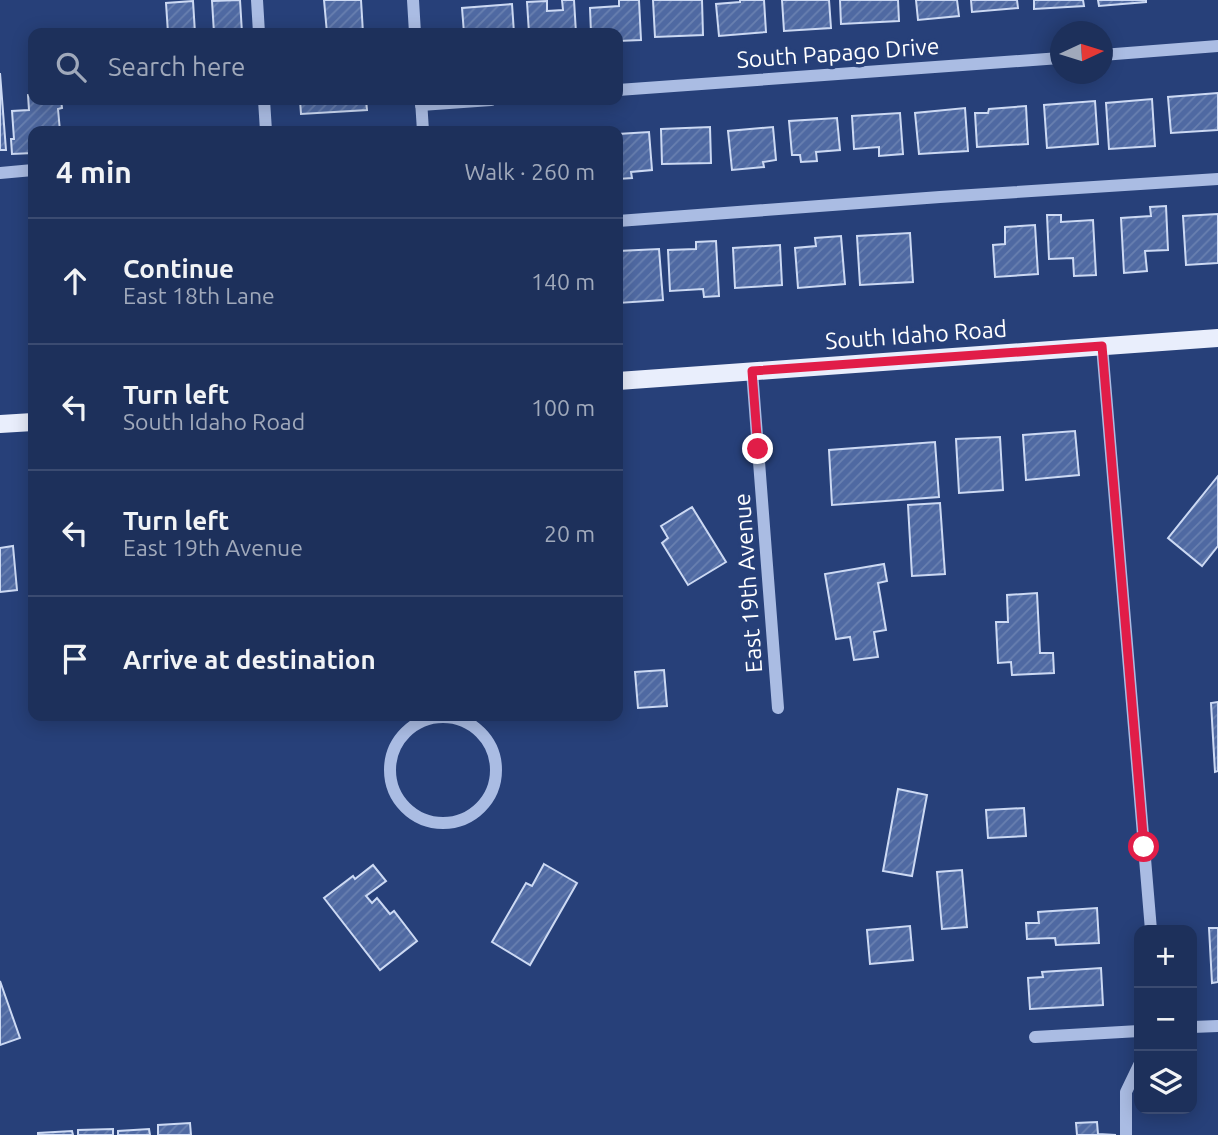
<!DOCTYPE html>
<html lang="en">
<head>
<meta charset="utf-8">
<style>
  :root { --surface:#1d305b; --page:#253861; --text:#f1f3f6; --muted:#a0a9bb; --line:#3b4b71 }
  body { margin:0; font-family:Ubuntu,sans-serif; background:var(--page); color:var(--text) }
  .controls { position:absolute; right:21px; bottom:21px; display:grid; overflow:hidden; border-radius:14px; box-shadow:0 4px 18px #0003 }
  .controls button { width:63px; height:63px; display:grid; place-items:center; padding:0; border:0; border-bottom:2px solid var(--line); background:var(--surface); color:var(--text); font:35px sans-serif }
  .compass { position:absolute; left:1050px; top:21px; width:63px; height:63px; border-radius:50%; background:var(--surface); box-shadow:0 4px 18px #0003; rotate:86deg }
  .stop { position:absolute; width:21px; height:21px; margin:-16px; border:5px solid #e11d48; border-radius:50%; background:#fff }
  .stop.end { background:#e11d48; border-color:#fff; box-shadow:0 2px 7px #0008 }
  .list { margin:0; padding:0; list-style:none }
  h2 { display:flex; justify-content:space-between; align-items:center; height:91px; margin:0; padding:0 28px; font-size:30px }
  h2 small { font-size:23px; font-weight:400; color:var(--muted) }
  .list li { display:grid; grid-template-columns:46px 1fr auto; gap:21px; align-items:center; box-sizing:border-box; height:126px; padding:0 28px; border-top:2px solid var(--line) }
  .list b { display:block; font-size:26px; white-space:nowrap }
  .list p { margin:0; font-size:23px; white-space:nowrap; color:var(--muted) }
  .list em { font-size:23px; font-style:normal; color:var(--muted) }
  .icon { flex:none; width:38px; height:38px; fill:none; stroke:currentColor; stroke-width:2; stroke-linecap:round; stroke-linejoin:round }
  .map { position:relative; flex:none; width:1218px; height:1135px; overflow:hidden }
  .search { position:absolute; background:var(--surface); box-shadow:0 4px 18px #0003; left:28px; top:28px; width:595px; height:77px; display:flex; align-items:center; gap:18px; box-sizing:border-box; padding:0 24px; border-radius:14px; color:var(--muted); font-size:26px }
  .panel { position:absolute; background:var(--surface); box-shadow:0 4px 18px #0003; left:28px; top:126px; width:595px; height:595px; border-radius:14px }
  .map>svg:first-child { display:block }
  .building { fill:url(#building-hatch); stroke:#ccd9f3; stroke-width:2 }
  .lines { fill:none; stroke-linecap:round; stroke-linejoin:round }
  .minor { stroke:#aabce3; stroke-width:12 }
  .major { stroke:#e9eefc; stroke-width:18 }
  .route { stroke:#e11d48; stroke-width:9 }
  .labels { text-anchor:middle; stroke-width:7; stroke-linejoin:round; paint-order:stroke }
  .street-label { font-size:23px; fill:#fff; stroke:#274079 }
</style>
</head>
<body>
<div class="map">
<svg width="1218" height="1135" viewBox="0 0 1218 1135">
  <defs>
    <pattern id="building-hatch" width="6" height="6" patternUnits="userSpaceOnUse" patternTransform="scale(1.75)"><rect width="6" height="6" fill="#4f69a2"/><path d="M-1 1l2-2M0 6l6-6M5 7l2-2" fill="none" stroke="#6980b0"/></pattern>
  </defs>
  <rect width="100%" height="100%" fill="#274079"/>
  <!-- building -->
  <g class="building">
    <path d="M240 0 242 33H214L212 1Z"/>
    <path d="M324 0H361L363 33H327Z"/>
    <path d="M562 0H574L576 33H529L527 2 547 1V11L563 10Z"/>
    <path d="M619 0H639L641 40 618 41V33H591L590 8 619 6Z"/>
    <path d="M653 0H702L703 35 655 37Z"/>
    <path d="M740 0H764L766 32 719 36 716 4 740 2Z"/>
    <path d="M782 0H829L831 28 784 31Z"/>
    <path d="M840 0H898L899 21 841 24Z"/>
    <path d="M916 0H957L959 16 918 20Z"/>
    <path d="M971 0H1017L1018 8 972 12Z"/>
    <path d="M1034 0H1083L1084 6 1034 9Z"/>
    <path d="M1098 0H1146V2L1099 6Z"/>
    <path d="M193 1 195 33H168L166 3Z"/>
    <path d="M512 4 514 33H464L462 8Z"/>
    <path d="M0 73 6 150H0Z"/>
    <path d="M1218 93V130L1171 133 1168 97Z"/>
    <path d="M33 94V100H61L62 108 58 109 60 131H33V153L12 154 11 139H14L12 111 29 110 28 95Z"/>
    <path d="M1152 99 1155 146 1109 149 1106 103Z"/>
    <path d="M300 100H366L367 110 301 114Z"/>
    <path d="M1095 101 1098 144 1047 148 1044 105Z"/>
    <path d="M1026 106 1028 144 977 147 975 113H988L989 109Z"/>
    <path d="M965 108 968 151 919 154 915 113Z"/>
    <path d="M900 113 903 154 879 156V147L854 149 852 116Z"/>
    <path d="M837 118 840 150 816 152 817 161 801 162 800 155H792L789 121Z"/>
    <path d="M710 127 711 163 662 164 661 129Z"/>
    <path d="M773 127 776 160 763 162 764 167 732 170 728 131Z"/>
    <path d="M370 128V131H325V130Z"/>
    <path d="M649 132 652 170 631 172 632 178 618 179V134Z"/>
    <path d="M1166 206 1168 250 1145 251 1147 271 1124 273 1121 218 1151 216 1150 207Z"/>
    <path d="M1218 214V263L1186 265 1183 216Z"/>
    <path d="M1047 215H1061V222L1093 220 1096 275 1074 276 1073 258 1049 259Z"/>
    <path d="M1035 225 1038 274 995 277 993 245 1005 244V227Z"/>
    <path d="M910 233 913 282 860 285 857 236Z"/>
    <path d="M841 236 845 284 798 288 795 248 816 246 815 238Z"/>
    <path d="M716 241 719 296 704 297 703 289 670 291 668 250 696 249V242Z"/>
    <path d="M780 245 782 285 735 288 733 248Z"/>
    <path d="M659 249 663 300 618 303V251Z"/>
    <path d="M1075 431 1079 475 1026 480 1023 435Z"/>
    <path d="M1000 437 1003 490 959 493 956 439Z"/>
    <path d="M935 442 939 497 832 505 829 450Z"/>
    <path d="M1218 476V546L1202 566 1168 538Z"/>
    <path d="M940 503 945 574 912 576 908 505Z"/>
    <path d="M692 507 726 562 688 585 662 543 668 538 661 526Z"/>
    <path d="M13 546 17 590 0 592V548Z"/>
    <path d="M884 564 887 581 878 583 886 630 874 632 878 657 854 660 850 637 836 639 825 574Z"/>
    <path d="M1037 593 1040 653H1053L1054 673 1012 675 1011 662 998 663 996 622H1008L1007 595Z"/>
    <path d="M664 670 667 706 638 708 635 672Z"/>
    <path d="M1218 702V771L1215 772 1211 703Z"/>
    <path d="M898 789 927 795 912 876 883 871Z"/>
    <path d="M1024 808 1026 836 988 838 986 810Z"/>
    <path d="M544 864 577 883 530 965 492 942 526 883 532 886Z"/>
    <path d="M373 865 386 881 366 896 372 903 377 898 390 914 394 911 417 941 380 970 324 898 353 876 355 879Z"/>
    <path d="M962 870 967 927 942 929 937 872Z"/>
    <path d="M1097 908 1099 943 1056 945 1055 938 1027 939 1026 923H1039L1038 912Z"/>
    <path d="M910 926 913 960 870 964 867 930Z"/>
    <path d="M1209 928H1218V982L1212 983Z"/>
    <path d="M1101 968 1103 1005 1030 1009 1028 978 1043 977 1042 972Z"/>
    <path d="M0 981 20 1038 0 1045Z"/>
    <path d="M1097 1122 1098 1134 1116 1135H1077L1076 1123Z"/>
    <path d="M190 1123 191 1135H158V1125Z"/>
    <path d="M113 1129V1135H78V1130Z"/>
    <path d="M149 1129 150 1135H118V1131Z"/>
    <path d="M72 1131 73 1135H38V1133Z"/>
  </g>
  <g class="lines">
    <!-- minor -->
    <g class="minor">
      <path d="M257 0 259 33"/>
      <path d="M413 0 415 33"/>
      <path d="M1102 55 1218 46"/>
      <path d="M618 90 1060 58"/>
      <path d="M264 100 266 131"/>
      <path d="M421 100 423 131"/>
      <path d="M421 105 491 100"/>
      <path d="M0 173 33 170"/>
      <path d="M618 221 940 197 1218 179"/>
      <path d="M1102 346 1151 930"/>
      <path d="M752 371 778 708"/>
      <circle cx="443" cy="770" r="53"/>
      <path d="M1192 1027 1218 1026"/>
      <path d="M1035 1037 1139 1031"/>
      <path d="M1126 1135V1092L1139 1065"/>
    </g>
    <!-- major -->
    <g class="major">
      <path d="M618 381 1218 338"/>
      <path d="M0 424 33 422"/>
    </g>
  </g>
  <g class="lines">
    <!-- route -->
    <path class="route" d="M758 449 752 371 1102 346 1144 847"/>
  </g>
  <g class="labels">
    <!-- street labels -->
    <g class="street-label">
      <text transform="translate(838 53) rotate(-4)" y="8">South Papago Drive</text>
      <text transform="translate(916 335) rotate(-4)" y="8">South Idaho Road</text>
      <text transform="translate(748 583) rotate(-94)" y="8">East 19th Avenue</text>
    </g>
  </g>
</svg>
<div class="controls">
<button>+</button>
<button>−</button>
<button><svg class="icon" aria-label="layers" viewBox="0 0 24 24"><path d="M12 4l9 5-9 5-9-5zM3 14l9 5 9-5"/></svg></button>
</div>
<svg class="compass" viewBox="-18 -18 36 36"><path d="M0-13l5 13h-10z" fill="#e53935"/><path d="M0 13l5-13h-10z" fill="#a0a9bb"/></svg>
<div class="stop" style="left:1144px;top:847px"></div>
<div class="stop end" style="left:758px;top:449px"></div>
<div class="search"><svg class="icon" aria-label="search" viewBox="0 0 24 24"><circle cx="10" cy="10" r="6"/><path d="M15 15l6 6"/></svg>Search here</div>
<section class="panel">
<h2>4 min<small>Walk · 260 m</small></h2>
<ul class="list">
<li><svg class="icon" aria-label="ahead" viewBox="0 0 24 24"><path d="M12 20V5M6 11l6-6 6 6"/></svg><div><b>Continue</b><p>East 18th Lane</p></div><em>140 m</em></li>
<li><svg class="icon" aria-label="left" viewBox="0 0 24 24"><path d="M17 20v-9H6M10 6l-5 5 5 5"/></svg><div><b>Turn left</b><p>South Idaho Road</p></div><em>100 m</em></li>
<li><svg class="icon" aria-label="left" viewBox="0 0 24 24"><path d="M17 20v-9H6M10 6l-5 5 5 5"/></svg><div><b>Turn left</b><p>East 19th Avenue</p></div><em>20 m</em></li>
<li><svg class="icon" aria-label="arrive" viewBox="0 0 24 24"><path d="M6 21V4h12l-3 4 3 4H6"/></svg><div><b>Arrive at destination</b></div></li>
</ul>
</section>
</div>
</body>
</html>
